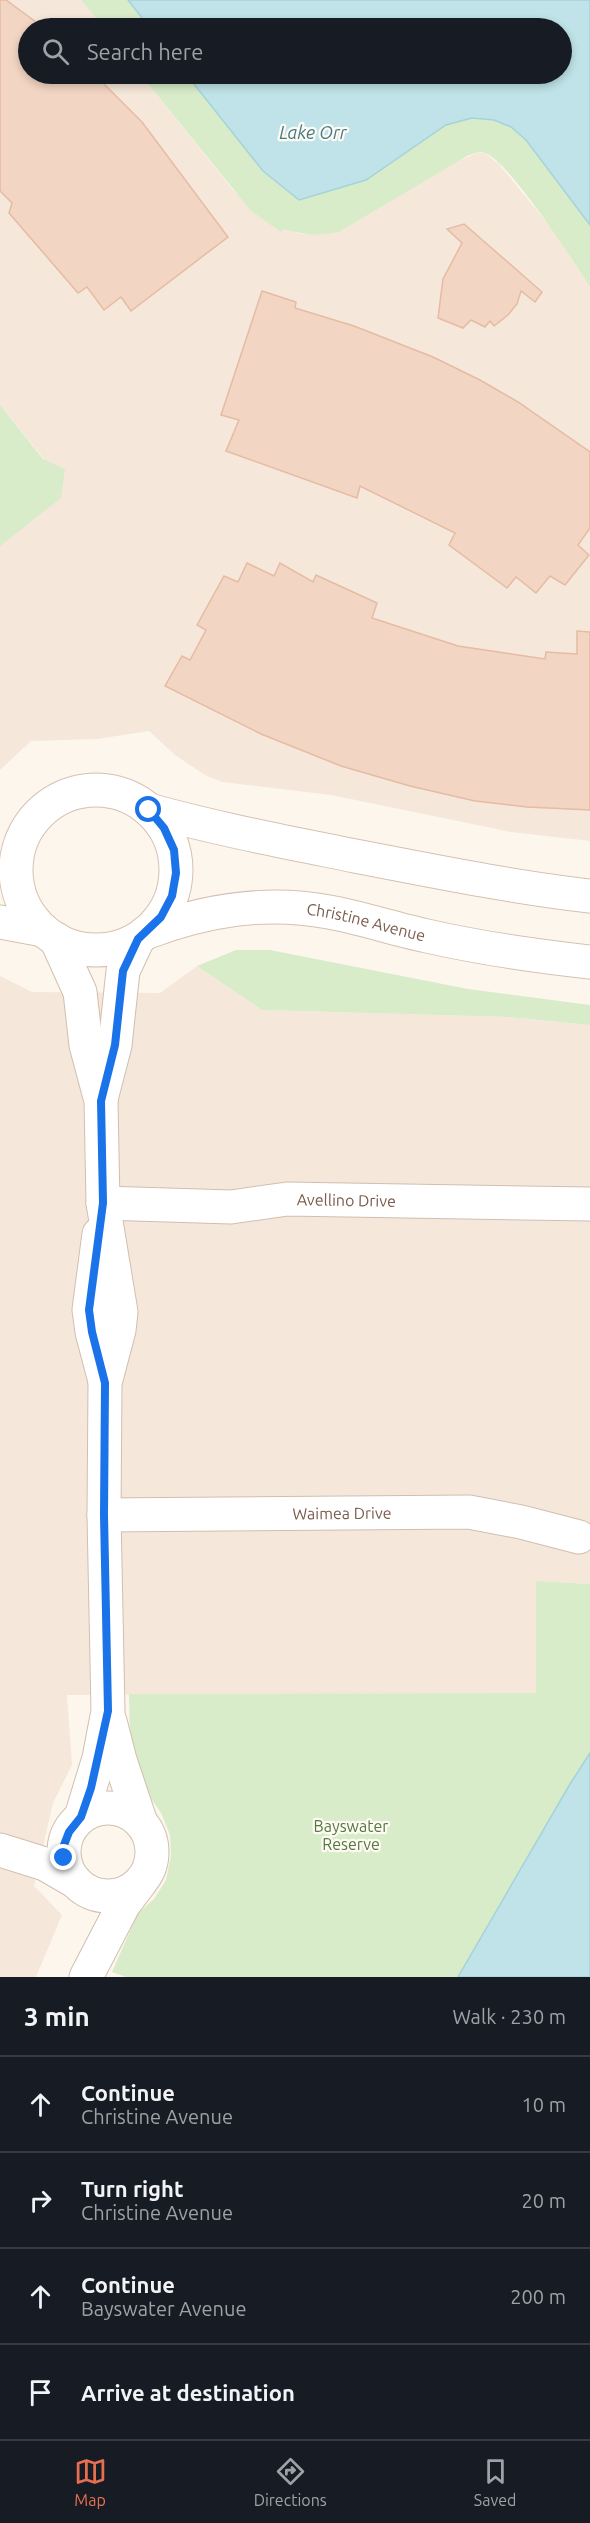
<!DOCTYPE html>
<html lang="en">
<head>
<meta charset="utf-8">
<style>
  :root { --surface:#171b24; --page:#242831; --text:#f1f3f6; --muted:#9ea1a6; --line:#363941; --accent:#e76f51 }
  body { margin:0; font-family:Ubuntu,sans-serif; background:var(--page); color:var(--text) }
  .stop { position:absolute; width:18px; height:18px; margin:-14px; border:4px solid #1a73e8; border-radius:50%; background:#fff }
  .stop.end { background:#1a73e8; border-color:#fff; box-shadow:0 2px 6px #0008 }
  .list { margin:0; padding:0; list-style:none }
  h2 { display:flex; justify-content:space-between; align-items:center; height:78px; margin:0; padding:0 24px; font-size:26px }
  h2 small { font-size:20px; font-weight:400; color:var(--muted) }
  .list li { display:grid; grid-template-columns:39px 1fr auto; gap:18px; align-items:center; box-sizing:border-box; height:96px; padding:0 24px; border-top:2px solid var(--line) }
  .list b { display:block; font-size:22px; white-space:nowrap }
  .list p { margin:0; font-size:20px; white-space:nowrap; color:var(--muted) }
  .list em { font-size:20px; font-style:normal; color:var(--muted) }
  .icon { flex:none; width:33px; height:33px; fill:none; stroke:currentColor; stroke-width:2; stroke-linecap:round; stroke-linejoin:round }
  .map { position:relative; flex:none; width:590px; height:1977px; overflow:hidden }
  .search { position:absolute; background:var(--surface); box-shadow:0 3px 9px #0003; left:18px; right:18px; top:18px; height:66px; display:flex; align-items:center; gap:15px; box-sizing:border-box; padding:0 21px; border-radius:33px; color:var(--muted); font-size:22px }
  .sheet { height:462px; background:var(--surface) }
  nav { display:flex; justify-content:space-around; align-items:center; box-sizing:border-box; height:84px; border-top:2px solid var(--line); background:var(--surface); font-size:16px; color:var(--muted) }
  nav a { display:grid; justify-items:center; gap:3px }
  nav .on { color:var(--accent) }
  .map>svg:first-child { display:block }
  .residential { fill:#f5e8da }
  .green { fill:#d8ecc9 }
  .water { fill:#bfe3e8; stroke:#a5d3da; stroke-width:1.5 }
  .building { fill:#f3d5c3; stroke:#e6bba3; stroke-width:1.5 }
  .lines { fill:none; stroke-linecap:round; stroke-linejoin:round }
  .street-casing { stroke:#d1beb0; stroke-width:35 }
  .secondary-casing { stroke:#d6c0b0; stroke-width:35 }
  .street { stroke:#fff; stroke-width:33 }
  .secondary { stroke:#fff; stroke-width:33 }
  .route { stroke:#1a73e8; stroke-width:8 }
  .labels { text-anchor:middle; stroke-width:4.5; stroke-linejoin:round; paint-order:stroke }
  .street-label { font-size:16px; fill:#7a5c4d; stroke:#fffaf3 }
  .park-label { font-size:16px; fill:#537a41; stroke:#fffaf3 }
  .water-label { font-size:18px; font-style:italic; fill:#437c86; stroke:#fffaf3 }
</style>
</head>
<body>
<div class="map">
<svg width="590" height="1977" viewBox="0 0 590 1977">
  <rect width="100%" height="100%" fill="#fdf6ec"/>
  <!-- residential -->
  <g class="residential">
    <path d="M0 0H81L104 28H28V74H140L233 190 281 231 283 228 300 234 339 232 453 163 477 153H485L499 164 556 234 590 287V841L511 832 331 795 222 782 205 775 175 755 149 731 97 739 31 741 0 770V540L61 480 0 405Z"/>
    <path d="M197 966 262 1010 508 1017 590 1025V1584L536 1581 537 1693 67 1695 72 1765 53 1803 34 1886 62 1915 36 1977H0V976L32 992 160 993Z"/>
  </g>
  <!-- green -->
  <g class="green">
    <path d="M81 0H128L150 28H104Z"/>
    <path d="M140 74H186L263 171 366 180 446 125 472 118 495 120 511 127 526 140 590 225V287C575 263 508 160 485 153 479 151 473 154 467 156L339 232C318 236 303 235 283 229L281 232 251 211Z"/>
    <path d="M0 405 43 459 65 469 61 498 0 546Z"/>
    <path d="M236 950H270L468 989 590 1005V1025L508 1017 262 1010 197 966Z"/>
    <path d="M536 1581 590 1584V1753L458 1977H126L112 1972 138 1913 154 1899 166 1880 171 1856 170 1835 161 1813 139 1781 130 1739 129 1694 536 1693Z"/>
  </g>
  <!-- water -->
  <g class="water">
    <path d="M128 0H590V225L526 140 511 127 494 120 472 118 446 125 366 180 299 200 263 171 186 74H562V28H150Z"/>
    <path d="M590 1753V1977H458L570 1784Z"/>
  </g>
  <!-- building -->
  <g class="building">
    <path d="M0 0H6L44 28H28V74H94L142 122 228 237 131 311 121 297 104 310 87 287 78 293 9 213 12 203 0 191Z"/>
    <path d="M464 224 542 292 535 302 521 291 517 304 508 315 494 326 490 321 485 327 471 320 463 328 438 318 443 279 462 243 447 229Z"/>
    <path d="M262 291 296 302 295 308 354 326 433 357 480 380 518 402 590 452V528L578 545 589 555 565 585 550 576 536 593 516 577 507 588 449 545 455 533 360 486 357 498 226 451 239 420 221 415Z"/>
    <path d="M247 563 274 576 280 563 313 582 316 575 377 603 372 618 458 646 545 659 546 652 577 654V631L590 632V810L527 807 475 801 410 786 341 766 261 734 165 686 182 656 190 660 206 630 197 625 224 576 238 582Z"/>
  </g>
  <g class="lines">
    <!-- street casing -->
    <g class="street-casing">
      <g id="street">
        <path d="M56 939 80 992 86 1045 101 1101 103 1203 121 1312 119 1330 105 1383 104 1515 108 1711 99 1758 81 1817"/>
        <path d="M101 1099 115 1045 123 971 138 939"/>
        <path id="s1" d="M103 1203 231 1207 287 1199 590 1204"/>
        <path d="M99 1234 89 1310 92 1332 105 1381"/>
        <path id="s2" d="M104 1515 469 1512 521 1522 579 1537"/>
        <path d="M110 1721 120 1760 141 1823"/>
        <circle cx="108" cy="1852" r="44"/>
        <path d="M0 1850 45 1864 76 1882"/>
        <path d="M86 1977 124 1904 140 1883"/>
      </g>
    </g>
    <!-- secondary casing -->
    <g class="secondary-casing">
      <g id="secondary">
        <circle cx="96" cy="870" r="80"/>
        <path d="M149 810C217 829 286 842 355 856 433 871 511 887 590 896"/>
        <path d="M0 922 43 930"/>
        <path id="s3" d="M145 933C205 910 265 900 329 912 362 918 394 929 427 936 480 948 535 956 590 962"/>
      </g>
    </g>
    <!-- street -->
    <use href="#street" class="street"/>
    <!-- secondary -->
    <use href="#secondary" class="secondary"/>
  </g>
  <g class="lines">
    <!-- route -->
    <path class="route" d="M64 1858V1845L69 1832 81 1817 91 1788 108 1711 104 1515 105 1383 92 1332 89 1310 103 1203 101 1101 115 1045 123 971 138 939 161 917 172 896 176 873 174 850 164 828 149 810"/>
  </g>
  <g class="labels">
    <!-- street labels -->
    <g class="street-label">
      <text dy="6" stroke="none"><textPath href="#s3" startOffset="226">Christine Avenue</textPath></text>
      <text dy="6" stroke="none"><textPath href="#s1" startOffset="244">Avellino Drive</textPath></text>
      <text dy="6" stroke="none"><textPath href="#s2" startOffset="238">Waimea Drive</textPath></text>
    </g>
    <!-- park labels -->
    <g class="park-label">
      <text x="351" y="1832">Bayswater<tspan x="351" dy="18">Reserve</tspan></text>
    </g>
    <!-- water labels -->
    <g class="water-label">
      <text x="313" y="139">Lake Orr</text>
    </g>
  </g>
</svg>
<div class="stop" style="left:149px;top:810px"></div>
<div class="stop end" style="left:64px;top:1858px"></div>
<div class="search"><svg class="icon" aria-label="search" viewBox="0 0 24 24"><circle cx="10" cy="10" r="6"/><path d="M15 15l6 6"/></svg>Search here</div>
</div>
<section class="sheet">
<h2>3 min<small>Walk · 230 m</small></h2>
<ul class="list">
<li><svg class="icon" aria-label="ahead" viewBox="0 0 24 24"><path d="M12 20V5M6 11l6-6 6 6"/></svg><div><b>Continue</b><p>Christine Avenue</p></div><em>10 m</em></li>
<li><svg class="icon" aria-label="right" viewBox="0 0 24 24"><path d="M7 20v-9h11M14 6l5 5-5 5"/></svg><div><b>Turn right</b><p>Christine Avenue</p></div><em>20 m</em></li>
<li><svg class="icon" aria-label="ahead" viewBox="0 0 24 24"><path d="M12 20V5M6 11l6-6 6 6"/></svg><div><b>Continue</b><p>Bayswater Avenue</p></div><em>200 m</em></li>
<li><svg class="icon" aria-label="arrive" viewBox="0 0 24 24"><path d="M6 21V4h12l-3 4 3 4H6"/></svg><div><b>Arrive at destination</b></div></li>
</ul>
</section>
<nav>
<a class="on"><svg class="icon" aria-label="map" viewBox="0 0 24 24"><path d="M3 6l6-2 6 2 6-2v14l-6 2-6-2-6 2zM9 4v14M15 6v14"/></svg>Map</a>
<a><svg class="icon" aria-label="directions" viewBox="0 0 24 24"><path d="M12 3l9 9-9 9-9-9zM9 14v-3h6M13 9l2 2-2 2"/></svg>Directions</a>
<a><svg class="icon" aria-label="saved" viewBox="0 0 24 24"><path d="M7 4h10v16l-5-4-5 4z"/></svg>Saved</a>
</nav>
</body>
</html>
